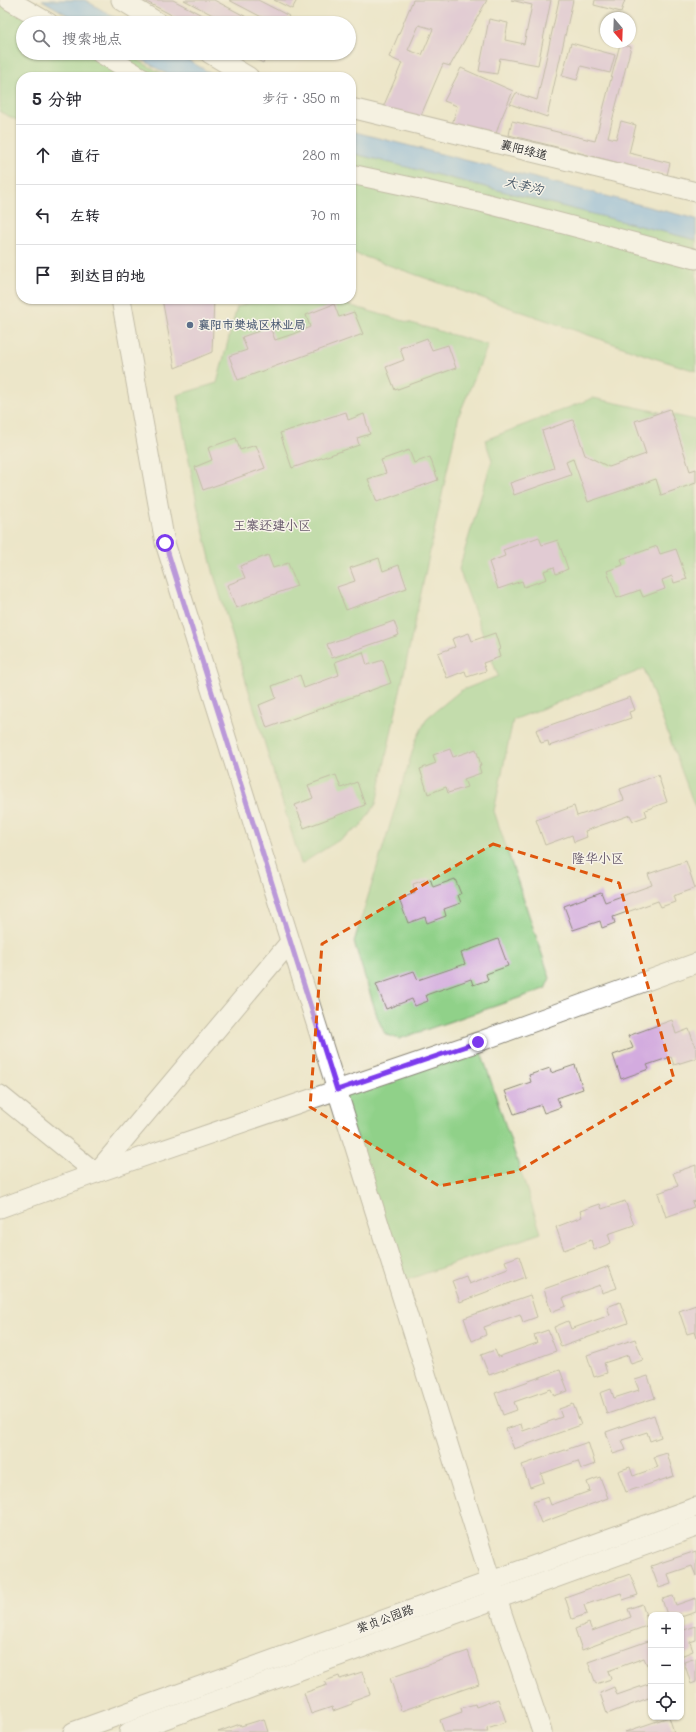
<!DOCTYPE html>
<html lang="zh">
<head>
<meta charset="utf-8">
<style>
  :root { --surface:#fff; --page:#f7f7f7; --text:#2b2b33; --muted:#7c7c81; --line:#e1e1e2 }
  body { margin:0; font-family:Mali,"LXGW WenKai TC",sans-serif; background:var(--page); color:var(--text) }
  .controls { position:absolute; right:12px; bottom:12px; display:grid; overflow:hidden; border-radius:8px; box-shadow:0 1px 3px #0004 }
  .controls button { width:36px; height:36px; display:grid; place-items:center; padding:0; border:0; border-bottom:1px solid var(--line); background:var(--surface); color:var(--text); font:20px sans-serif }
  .compass { position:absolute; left:600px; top:12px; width:36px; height:36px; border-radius:50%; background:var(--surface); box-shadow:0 1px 3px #0004; rotate:161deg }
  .stop { position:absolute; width:12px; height:12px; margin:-9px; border:3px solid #7c3aed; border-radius:50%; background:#fff }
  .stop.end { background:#7c3aed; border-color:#fff; box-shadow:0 1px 4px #0008 }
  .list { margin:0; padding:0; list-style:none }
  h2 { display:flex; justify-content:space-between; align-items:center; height:52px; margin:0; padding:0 16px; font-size:17px }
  h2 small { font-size:13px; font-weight:400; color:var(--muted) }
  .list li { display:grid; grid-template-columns:26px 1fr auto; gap:12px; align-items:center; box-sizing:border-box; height:60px; padding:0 16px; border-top:1px solid var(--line) }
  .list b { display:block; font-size:15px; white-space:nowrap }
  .list em { font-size:13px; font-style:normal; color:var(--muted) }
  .icon { flex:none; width:22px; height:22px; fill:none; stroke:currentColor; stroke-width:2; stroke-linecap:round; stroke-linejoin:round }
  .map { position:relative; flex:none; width:696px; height:1732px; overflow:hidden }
  .search { position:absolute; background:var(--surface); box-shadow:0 1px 3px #0004; left:16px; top:16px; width:340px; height:44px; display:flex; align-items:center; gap:10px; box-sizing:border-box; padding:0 14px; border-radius:22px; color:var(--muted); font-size:15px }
  .panel { position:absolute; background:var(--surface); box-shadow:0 1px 3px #0004; left:16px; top:72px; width:340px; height:232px; border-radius:16px }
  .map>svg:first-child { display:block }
  .green { fill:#90d189; stroke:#5e7e5a }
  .water { fill:#77b0e7; stroke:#516e89 }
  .building { fill:#d3abdf; fill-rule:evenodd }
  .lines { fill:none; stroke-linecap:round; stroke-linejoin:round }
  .minor-casing { stroke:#8c887a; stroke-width:21 }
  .minor { stroke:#fff; stroke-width:19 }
  .route { stroke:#7c3aed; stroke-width:5 }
  .marked { fill:none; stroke:#df570e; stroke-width:3; stroke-dasharray:8 5; stroke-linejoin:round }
  .service-dot { fill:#5c6f8a; stroke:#f7f3e8; stroke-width:1.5 }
  .labels { text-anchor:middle; stroke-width:3; stroke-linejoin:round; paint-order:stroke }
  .street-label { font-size:12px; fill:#2b2b2b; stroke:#f7f3e8 }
  .service-label { font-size:12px; font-weight:bold; fill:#4e5e75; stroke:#f7f3e8; text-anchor:start }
  .water-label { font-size:13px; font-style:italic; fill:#425363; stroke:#f7f3e8 }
  .neighbourhood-label { font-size:13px; fill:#66586a; stroke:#f7f3e8 }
</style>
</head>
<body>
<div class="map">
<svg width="696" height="1732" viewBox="0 0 696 1732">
  <rect width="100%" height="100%" fill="#f7f3e8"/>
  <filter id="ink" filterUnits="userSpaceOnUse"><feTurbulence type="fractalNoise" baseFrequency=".025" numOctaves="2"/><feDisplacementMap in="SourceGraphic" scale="8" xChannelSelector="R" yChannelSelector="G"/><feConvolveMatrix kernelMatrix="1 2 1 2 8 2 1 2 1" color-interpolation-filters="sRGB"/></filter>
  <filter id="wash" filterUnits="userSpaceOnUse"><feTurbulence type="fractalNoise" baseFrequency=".012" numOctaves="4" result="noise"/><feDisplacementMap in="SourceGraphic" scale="16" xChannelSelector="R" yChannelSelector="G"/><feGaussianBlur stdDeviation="0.9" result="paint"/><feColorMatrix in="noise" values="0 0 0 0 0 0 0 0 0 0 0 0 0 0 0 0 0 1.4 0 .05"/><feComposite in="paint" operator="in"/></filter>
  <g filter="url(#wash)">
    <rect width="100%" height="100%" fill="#ece6c9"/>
    <!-- green -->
    <g class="green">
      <path d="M0 0H30L71 23H23V53H125L168 77H21V122L0 112Z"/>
      <path d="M351 153 696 240V371L654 358 351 252Z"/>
      <path d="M262 299H327L488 345 459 415 376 804 360 827 301 864 214 575 198 509 177 395 217 383 237 307Z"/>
      <path d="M593 398 696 420V810L644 669 513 720 494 811 550 978 545 989 399 1039 385 1034 378 1019 354 942 416 740 427 718 460 691 498 676 459 569 492 460 485 440Z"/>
      <path d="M478 1042 541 1233 398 1283 337 1090Z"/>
    </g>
    <!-- water -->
    <g class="water">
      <path d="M42 0H85L124 23H81Z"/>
      <path d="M131 53H176L217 77H172Z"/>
      <path d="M351 131 696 219V240L351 153Z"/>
    </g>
    <g id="blocks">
      <!-- building -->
      <g class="building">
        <path d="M143 0H173L217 23H187Z"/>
        <path d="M184 0H214L258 23H228Z"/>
        <path d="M229 0H258L289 16 285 23H273Z"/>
        <path d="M274 0H297L292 9Z"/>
        <path d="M413 0H487L450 66 443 64 419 120 381 112 402 63 389 57ZM419 25 433 29 422 55 408 50Z"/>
        <path d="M511 0H551L538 65 500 58 497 74 479 71 489 19 508 23 505 40 524 44 532 5Z"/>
        <path d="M559 0H573L547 117 510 104 516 93 537 100Z"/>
        <path d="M595 0H625L621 12 594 5Z"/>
        <path d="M571 43 615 55 610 73 581 66 577 80 562 76Z"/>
        <path d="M620 44 631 47 608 137 616 139 621 121 636 125 629 153 670 163 667 175 509 135 512 121 595 141Z"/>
        <path d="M244 53H268L263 63Z"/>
        <path d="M461 68 513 91 499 124 496 134 452 125 457 106 444 101Z"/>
        <path d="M162 299H214L212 352 175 368Z"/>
        <path d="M334 304 339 317 354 312 363 334 238 380 229 356 247 350 242 337 270 327 275 340 293 334 310 327 306 315Z"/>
        <path d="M427 338 432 350 448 345 456 368 395 390 386 367 404 360 400 348Z"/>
        <path d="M670 409 690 471 696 469V483L661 495 656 479 588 502 573 459 566 462 571 475 514 495 510 483 554 468 542 431 573 420 585 455 609 467 646 454 635 421Z"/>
        <path d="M346 412 348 420 364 414 370 434 357 438 359 445 292 468 280 433Z"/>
        <path d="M236 438 240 450 256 445 265 468 203 490 195 467 212 460 208 448Z"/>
        <path d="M409 450 414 463 430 457 438 480 377 502 368 479 386 473 381 460Z"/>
        <path d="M539 537 542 545 558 540 568 569 556 574 554 567 544 571 547 579 524 587 522 581 498 589 489 562 505 556 503 550Z"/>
        <path d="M657 546 660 554 676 549 687 579 674 583 672 576 662 580 665 589 643 597 640 590 617 598 607 571 623 565 621 559Z"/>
        <path d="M268 555 273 568 288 563 297 586 236 608 227 585 245 578 240 566Z"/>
        <path d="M379 558 383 571 399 565 407 588 346 610 337 587 355 581 350 568Z"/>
        <path d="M394 621 399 635 332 658 327 644Z"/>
        <path d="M469 633 472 641 495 633 500 649 498 650 500 657 483 663 486 671 467 677 465 671 447 678 438 653 455 647 452 639Z"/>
        <path d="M363 652 367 665 383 660 391 683 267 728 259 705 276 698 272 686 300 675 304 688 339 675 335 662Z"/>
        <path d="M630 697 635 710 629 712 631 718 549 746 548 741 541 743 536 730Z"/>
        <path d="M450 749 453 757 476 749 481 765 479 766 481 773 464 779 467 787 448 793 446 787 428 794 420 769 436 763 433 755Z"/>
        <path d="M336 775 341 788 357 782 365 805 304 828 295 805 313 798 308 785Z"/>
        <path d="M658 775 667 802 645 810 647 816 633 821 630 815 585 831 587 837 574 842 572 835 545 845 536 820 574 806 577 816 624 800 620 789Z"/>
        <path d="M686 861 695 888 673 896 675 902 661 907 658 901 613 917 615 923 602 928 600 921 573 930 564 906 601 892 605 902 652 885 648 874Z"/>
        <path d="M430 878 433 887 455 879 461 894 458 895 461 903 444 909 446 916 427 923 425 917 408 923 399 899 415 893 413 884Z"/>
        <path d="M498 939 508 966 486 974 488 980 473 985 471 979 426 995 428 1001 415 1006 412 999 386 1009 376 984 414 971 418 980 465 964 461 953Z"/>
        <path d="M672 1020 676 1034 689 1029 696 1049V1058L674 1065 671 1057 647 1065 649 1069 621 1079 613 1055 633 1048 628 1036Z"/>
        <path d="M575 1065 583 1089 557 1098 561 1107 544 1113 541 1105 514 1114 505 1091 531 1082 529 1075 550 1068 551 1073Z"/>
        <path d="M696 1165V1201L692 1202 694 1207 666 1217 658 1193 678 1186 673 1173Z"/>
        <path d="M625 1201 634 1225 608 1234 611 1243 594 1250 591 1240 564 1250 556 1227 582 1217 580 1211 600 1204 602 1209Z"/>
        <path d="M519 1256 526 1277 460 1302 452 1281 466 1276 469 1284 508 1269 505 1261Z"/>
        <path d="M609 1266 617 1288 602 1293 600 1285 563 1298 566 1306 551 1312 544 1289Z"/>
        <path d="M530 1295 537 1317 523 1322 520 1314 484 1327 486 1335 472 1341 464 1318Z"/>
        <path d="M620 1302 628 1323 561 1347 554 1327 568 1321 571 1329 610 1315 607 1307Z"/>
        <path d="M696 1305V1338L694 1332 687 1334 679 1311Z"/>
        <path d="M548 1330 556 1351 489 1375 481 1355 495 1350 498 1357 537 1343 534 1335Z"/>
        <path d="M635 1339 643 1360 631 1364 628 1355 604 1363 607 1373 594 1377 587 1355Z"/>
        <path d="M560 1370 568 1391 554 1396 551 1389 514 1402 517 1410 503 1415 495 1393Z"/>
        <path d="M648 1376 655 1398 607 1414 600 1393 611 1389 614 1398 639 1390 635 1380Z"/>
        <path d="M573 1404 581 1425 514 1449 506 1429 521 1424 523 1431 562 1417 559 1409Z"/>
        <path d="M654 1415 661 1437 650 1441 647 1432 622 1440 626 1450 613 1454 606 1432Z"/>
        <path d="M588 1442 595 1464 581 1469 578 1461 541 1474 544 1482 530 1487 522 1465Z"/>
        <path d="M667 1453 674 1476 626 1492 618 1471 630 1467 633 1476 658 1467 654 1457Z"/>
        <path d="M600 1477 608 1498 541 1523 533 1502 548 1497 551 1505 590 1491 587 1482Z"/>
        <path d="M696 1551V1576L692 1566 668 1574 671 1584 659 1588 651 1566Z"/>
        <path d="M630 1574 638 1595 623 1600 621 1593 584 1605 587 1614 572 1619 565 1597Z"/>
        <path d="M673 1596 676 1605 696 1598V1612L681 1617V1615H667L662 1599Z"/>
        <path d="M642 1604 649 1625 582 1650 575 1629 589 1623 592 1631 631 1617 628 1609Z"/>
        <path d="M696 1626V1640L690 1642 693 1651 681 1656V1631Z"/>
        <path d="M651 1640V1664L647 1665 644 1658 608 1671 611 1679 596 1684 588 1662Z"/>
        <path d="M468 1651 479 1684 401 1711 390 1678Z"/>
        <path d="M696 1658V1682L691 1684 684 1662Z"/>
        <path d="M362 1672 370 1694 351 1701 352 1704 333 1711 332 1707 311 1714 304 1693 327 1685 325 1681 339 1676 340 1679Z"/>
        <path d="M651 1683V1697L607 1714 600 1693 614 1687 617 1695Z"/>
        <path d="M498 1699 506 1722 487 1728 488 1732H444L440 1720 462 1712 461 1708 475 1704 476 1707Z"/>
        <path d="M669 1717 674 1732H625Z"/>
        <path d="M264 1719 268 1732H218L240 1724 241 1726Z"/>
      </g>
    </g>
  </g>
  <g filter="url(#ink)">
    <use href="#blocks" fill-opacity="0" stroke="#8c887a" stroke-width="1"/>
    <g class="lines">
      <!-- minor casing -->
      <g class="minor-casing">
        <g id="minor">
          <path d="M9 0 49 23"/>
          <path d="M121 0 159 23"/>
          <path d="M100 53 141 77"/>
          <path d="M209 53 249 77"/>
          <path d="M351 108 696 192"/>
          <path d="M351 174 481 202 696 259"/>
          <path d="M121 299 165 543 337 1090 478 1042 696 963"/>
          <path d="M0 1095 96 1173 290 942"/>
          <path d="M0 1208 96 1173 337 1090 491 1581 542 1732"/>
          <path d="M73 1732 696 1507"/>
          <path d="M129 1732 696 1527"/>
        </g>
      </g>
      <!-- minor -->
      <use href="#minor" class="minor"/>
    </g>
  </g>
  <g class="lines" filter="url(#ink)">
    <!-- route -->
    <path class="route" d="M165 543 337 1090 478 1042"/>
  </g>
  <!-- marked area -->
  <path d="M0 0H696V1732H0ZM493 844 619 883 674 1079 518 1171 439 1186 310 1107 322 944Z" fill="#ece6c9" fill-opacity=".55" fill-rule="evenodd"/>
  <path class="marked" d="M493 844 619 883 674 1079 518 1171 439 1186 310 1107 322 944Z"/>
  <!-- markers -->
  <circle class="service-dot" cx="190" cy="325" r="4"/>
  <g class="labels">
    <!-- street labels -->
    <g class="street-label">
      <text transform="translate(524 150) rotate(14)" y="4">襄阳绿道</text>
      <text transform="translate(385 1619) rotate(-20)" y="4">紫贞公园路</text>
    </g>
    <!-- service labels -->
    <g class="service-label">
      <text x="198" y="329">襄阳市樊城区林业局</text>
    </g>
    <!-- water labels -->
    <g class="water-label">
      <text transform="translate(524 185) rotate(14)" y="5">大李沟</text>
    </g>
    <!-- neighbourhood labels -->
    <g class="neighbourhood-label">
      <text x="272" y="530">王寨还建小区</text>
      <text x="598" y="863">隆华小区</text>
    </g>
  </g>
</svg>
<div class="controls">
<button>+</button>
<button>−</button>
<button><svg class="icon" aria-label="locate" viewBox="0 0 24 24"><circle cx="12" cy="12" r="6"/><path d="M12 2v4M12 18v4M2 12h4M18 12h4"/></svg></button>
</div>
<svg class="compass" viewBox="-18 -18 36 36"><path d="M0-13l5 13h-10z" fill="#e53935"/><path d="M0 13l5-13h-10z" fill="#7c7c81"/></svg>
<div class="stop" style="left:165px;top:543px"></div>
<div class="stop end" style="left:478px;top:1042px"></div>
<div class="search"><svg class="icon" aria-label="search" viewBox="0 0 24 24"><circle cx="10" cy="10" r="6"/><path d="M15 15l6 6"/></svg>搜索地点</div>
<section class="panel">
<h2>5 分钟<small>步行 · 350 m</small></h2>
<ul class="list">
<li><svg class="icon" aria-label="ahead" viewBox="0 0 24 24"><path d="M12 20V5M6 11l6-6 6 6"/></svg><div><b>直行</b></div><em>280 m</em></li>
<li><svg class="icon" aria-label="left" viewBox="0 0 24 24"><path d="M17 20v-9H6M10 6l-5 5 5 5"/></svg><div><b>左转</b></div><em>70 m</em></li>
<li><svg class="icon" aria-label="arrive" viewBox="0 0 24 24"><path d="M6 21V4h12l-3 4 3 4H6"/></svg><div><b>到达目的地</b></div></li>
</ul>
</section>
</div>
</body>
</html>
